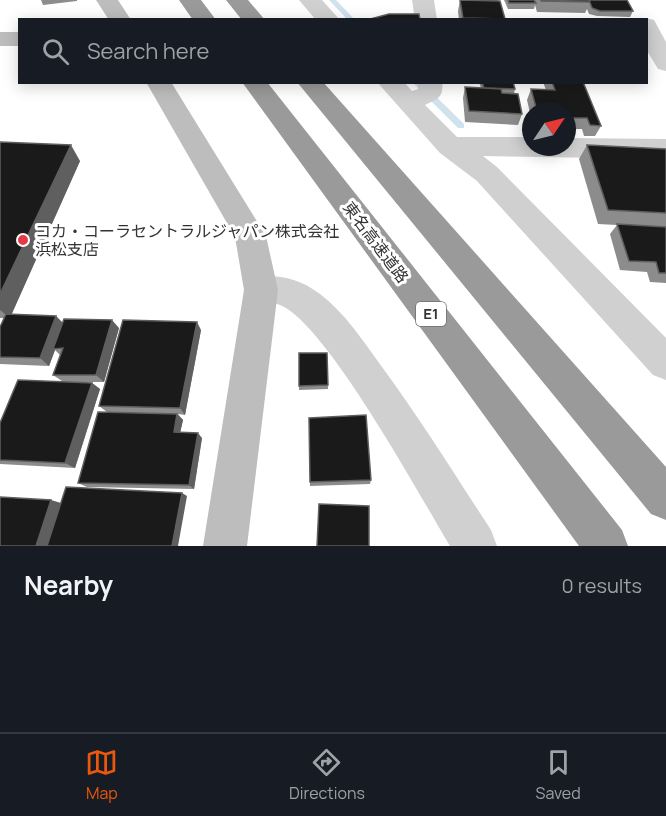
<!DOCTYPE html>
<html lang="en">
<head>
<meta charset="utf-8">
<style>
  :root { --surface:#171b24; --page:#20242c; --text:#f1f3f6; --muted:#9ea1a6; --line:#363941; --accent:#ea580c }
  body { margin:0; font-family:Manrope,"Noto Sans JP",sans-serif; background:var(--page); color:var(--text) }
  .compass { position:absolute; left:522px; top:102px; width:54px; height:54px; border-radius:50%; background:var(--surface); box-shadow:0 3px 15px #0003; rotate:55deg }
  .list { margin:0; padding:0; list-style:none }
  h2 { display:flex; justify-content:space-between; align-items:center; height:78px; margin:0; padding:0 24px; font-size:26px }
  h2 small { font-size:20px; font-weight:400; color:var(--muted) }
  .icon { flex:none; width:33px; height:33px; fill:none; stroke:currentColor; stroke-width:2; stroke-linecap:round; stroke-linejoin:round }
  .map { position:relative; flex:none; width:666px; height:546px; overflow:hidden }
  .search { position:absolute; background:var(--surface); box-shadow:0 3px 15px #0003; left:18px; right:18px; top:18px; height:66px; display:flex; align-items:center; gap:15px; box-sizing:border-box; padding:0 21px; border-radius:0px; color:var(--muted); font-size:22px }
  .sheet { height:186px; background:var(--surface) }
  nav { display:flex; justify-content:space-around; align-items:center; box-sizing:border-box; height:84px; border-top:2px solid var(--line); background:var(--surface); font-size:16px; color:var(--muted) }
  nav a { display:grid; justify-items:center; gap:3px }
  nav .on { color:var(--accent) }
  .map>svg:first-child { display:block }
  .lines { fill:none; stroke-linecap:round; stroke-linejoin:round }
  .stream { fill:#cfe2ee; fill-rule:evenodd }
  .street { fill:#d0d0d0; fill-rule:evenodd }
  .secondary { fill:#bdbdbd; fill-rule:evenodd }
  .highway { fill:#9a9a9a; fill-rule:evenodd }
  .wall { fill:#8c8c8c }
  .shaded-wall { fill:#5f5f5f }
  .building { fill:#1a1a1a; stroke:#5f5f5f; stroke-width:1.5 }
  .poi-dot { fill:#e63946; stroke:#fff; stroke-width:2 }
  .labels { text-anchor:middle; stroke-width:6; stroke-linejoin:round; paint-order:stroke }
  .shield { fill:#fff; stroke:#707070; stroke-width:1.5 }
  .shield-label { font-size:15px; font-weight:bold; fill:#333 }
  .poi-label { font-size:16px; fill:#333; stroke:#fff; text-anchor:start }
  .street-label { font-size:16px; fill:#333; stroke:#fff }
</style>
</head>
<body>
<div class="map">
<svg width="666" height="546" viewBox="0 0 666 546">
  <rect width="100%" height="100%" fill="#fff"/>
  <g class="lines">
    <!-- stream -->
    <g class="stream">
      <path d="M329 0H336L355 20H348Z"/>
      <path d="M412 82H421L464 124V128H458Z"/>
    </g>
    <!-- street -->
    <g class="street">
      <path d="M299 0H322L340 20H316Z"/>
      <path d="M412 0H434L437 20H415Z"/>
      <path d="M646 18 654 20 666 42V71L658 69 646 49V20H641Z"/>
      <path d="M377 82H404L412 91 418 89V82H442C444 97 438 99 425 105L457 137H531V147H567V138L666 139V159L483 156 497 167 666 338V380L653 375 477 181 440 153Z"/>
      <path d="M261 276C283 275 302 280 320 294 345 313 364 342 382 367 421 420 455 475 491 530L497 546H450C421 498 326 323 280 305 271 301 259 304 249 300L244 290 249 280Z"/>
    </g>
    <!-- secondary -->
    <g class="secondary">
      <path d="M96 0H118L131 20H109Z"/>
      <rect x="0" y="32" width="20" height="14"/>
      <path d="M146 82H171L266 236 278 290 247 546H203L244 290 235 237Z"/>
    </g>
    <!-- highway -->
    <g class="highway">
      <path d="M179 0H201L216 20H193Z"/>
      <path d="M226 0H248L265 20H242Z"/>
      <path d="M242 82H267L622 530 628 546H579Z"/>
      <path d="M297 82H323L666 467V520L651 514Z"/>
    </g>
  </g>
  <!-- wall -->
  <g class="wall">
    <path d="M41 0H77V1L43 5Z"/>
    <path d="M460 0H498L504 20H459L458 11Z"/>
    <path d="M504 0H627L633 11 630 17 597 16 589 14 587 9 585 13 537 12 535 5 534 9H508Z"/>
    <path d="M479 82H513L515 89 514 94 522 114 518 125 465 122 463 98 465 87 481 88Z"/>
    <path d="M543 82H583L601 126 595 136H584L582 129H567V111H531V117L527 100 531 89 546 90Z"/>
    <path d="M0 142 80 161 11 315 56 316 62 323 119 328 104 382H72L92 383 100 389 75 468 0 464V423L62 381 53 375 60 355 55 350 49 366 0 364V327L4 318H0Z"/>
    <path d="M587 145 666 149V283L650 282 647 272 620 270 610 234 617 225 598 224 579 159Z"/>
    <path d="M201 330 185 415 178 414 183 420 180 432 202 438 194 489 87 487 78 483 107 412 99 406Z"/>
    <path d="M327 353 328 389 299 390V386Z"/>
    <path d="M371 480 370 484 310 486V482Z"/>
  </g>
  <!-- shaded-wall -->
  <g class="shaded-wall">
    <path d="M71 145 80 161 10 318 0 310V294Z"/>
    <path d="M56 316 64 324 53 349 55 350 49 366 40 358Z"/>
    <path d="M112 320 119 328 104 382 96 375Z"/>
    <path d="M197 322 201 330 185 415 180 408Z"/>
    <path d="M92 383 100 389 75 468 65 463Z"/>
    <path d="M177 414 183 420 179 438 174 432Z"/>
    <path d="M198 433 202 438 194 489 189 485Z"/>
    <path d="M182 493 187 496 178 546H172Z"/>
    <path d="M51 500 61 503 48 546H36Z"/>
  </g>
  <!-- building -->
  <g class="building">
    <path d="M460 0 500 1 505 19 463 18Z"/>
    <path d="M508 0H534L536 3H509Z"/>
    <path d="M541 0H589L590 2 541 1Z"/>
    <path d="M589 0H627L633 11H600L592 8Z"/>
    <path d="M389 14H419L420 20H370V19Z"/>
    <path d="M482 82H513L515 89 484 88Z"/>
    <path d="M552 82H583L601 126 590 125 587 118H567V111H537L531 89 555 90Z"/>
    <path d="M465 87 501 89 502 93 518 94 522 114 469 111Z"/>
    <path d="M0 142 71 145 0 294Z"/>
    <path d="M587 145 666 149V213L608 210Z"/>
    <path d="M617 224 666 227V273H659L656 262 629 261Z"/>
    <path d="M6 314 56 316 40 358 0 357V327Z"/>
    <path d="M64 319 112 320 96 375H53L63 348 53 349Z"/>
    <path d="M123 320 197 322 180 408 99 406Z"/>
    <path d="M299 353H327L328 385 299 386Z"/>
    <path d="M18 380 92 383 65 463 0 460V423Z"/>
    <path d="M98 412 177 414 174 432 198 433 189 485 78 483Z"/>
    <path d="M366 415 371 480 310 482 309 418Z"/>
    <path d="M66 487 182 493 172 546H47Z"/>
    <path d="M0 497 51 500 36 546H0Z"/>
    <path d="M319 504 369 506V546H317Z"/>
  </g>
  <!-- markers -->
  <circle class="poi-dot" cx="23" cy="240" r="6"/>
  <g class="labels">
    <!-- shield labels -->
    <rect class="shield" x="416" y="302" width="30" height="24" rx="4.5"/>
    <g class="shield-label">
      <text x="431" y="319">E1</text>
    </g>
    <!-- poi labels -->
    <g class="poi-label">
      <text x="35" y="237">コカ・コーラセントラルジャパン株式会社<tspan x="35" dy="18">浜松支店</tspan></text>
    </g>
    <!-- street labels -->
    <g class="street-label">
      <text transform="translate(376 242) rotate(53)" y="6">東名高速道路</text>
    </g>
  </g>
</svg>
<svg class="compass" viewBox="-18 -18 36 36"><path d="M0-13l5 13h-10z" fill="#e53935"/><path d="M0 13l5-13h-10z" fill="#9ea1a6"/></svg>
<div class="search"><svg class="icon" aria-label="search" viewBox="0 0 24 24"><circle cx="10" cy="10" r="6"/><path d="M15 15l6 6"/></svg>Search here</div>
</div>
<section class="sheet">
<h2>Nearby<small>0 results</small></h2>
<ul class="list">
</ul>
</section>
<nav>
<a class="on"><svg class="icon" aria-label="map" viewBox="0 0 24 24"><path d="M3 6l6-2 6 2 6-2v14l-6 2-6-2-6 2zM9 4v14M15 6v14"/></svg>Map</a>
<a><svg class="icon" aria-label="directions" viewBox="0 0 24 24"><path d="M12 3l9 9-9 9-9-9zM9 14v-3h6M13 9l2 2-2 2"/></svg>Directions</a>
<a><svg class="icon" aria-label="saved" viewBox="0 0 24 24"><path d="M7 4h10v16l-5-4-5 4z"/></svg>Saved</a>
</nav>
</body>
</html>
